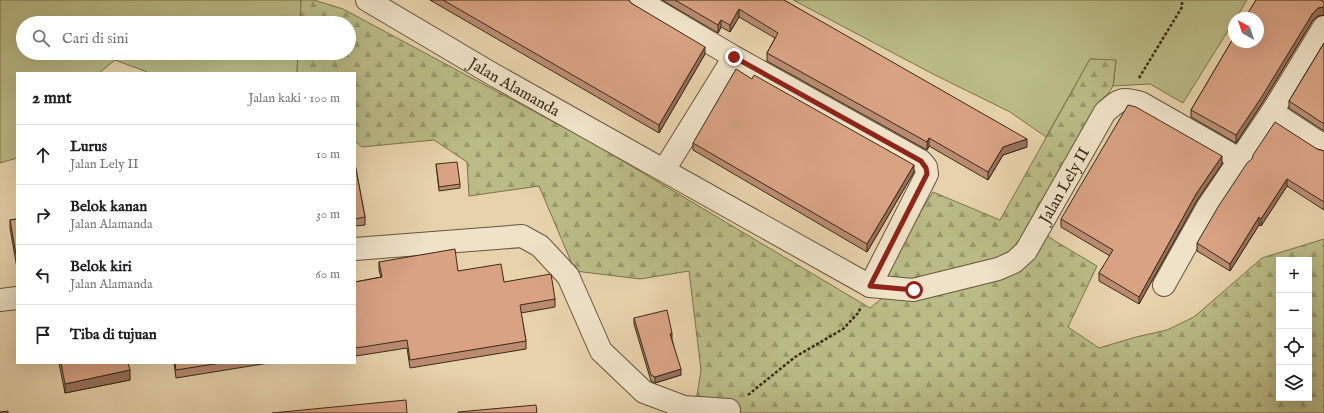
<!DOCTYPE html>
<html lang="id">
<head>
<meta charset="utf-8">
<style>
  :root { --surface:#fff; --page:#f2f2f2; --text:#202124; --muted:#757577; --line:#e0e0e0 }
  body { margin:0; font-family:"IM FELL English",serif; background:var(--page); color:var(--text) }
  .controls { position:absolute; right:12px; bottom:12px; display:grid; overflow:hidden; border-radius:0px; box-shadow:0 4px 16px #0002 }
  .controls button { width:36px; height:36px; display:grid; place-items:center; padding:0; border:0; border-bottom:1px solid var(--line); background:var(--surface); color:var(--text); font:20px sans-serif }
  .compass { position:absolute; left:1228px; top:12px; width:36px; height:36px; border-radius:50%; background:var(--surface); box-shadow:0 4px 16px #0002; rotate:320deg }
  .stop { position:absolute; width:12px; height:12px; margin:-9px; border:3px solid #8f2418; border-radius:50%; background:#fff }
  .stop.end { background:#8f2418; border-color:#fff; box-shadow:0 1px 4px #0008 }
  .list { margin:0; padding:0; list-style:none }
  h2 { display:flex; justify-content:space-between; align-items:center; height:52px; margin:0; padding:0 16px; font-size:17px }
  h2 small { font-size:13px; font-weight:400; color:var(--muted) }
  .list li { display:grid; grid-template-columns:26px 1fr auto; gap:12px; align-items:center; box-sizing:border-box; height:60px; padding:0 16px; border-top:1px solid var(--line) }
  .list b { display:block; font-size:15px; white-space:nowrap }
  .list p { margin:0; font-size:13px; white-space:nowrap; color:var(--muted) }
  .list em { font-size:13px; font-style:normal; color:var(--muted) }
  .icon { flex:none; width:22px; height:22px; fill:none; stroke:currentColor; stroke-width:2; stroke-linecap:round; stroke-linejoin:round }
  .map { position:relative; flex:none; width:1324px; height:413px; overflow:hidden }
  .search { position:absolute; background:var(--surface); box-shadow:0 4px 16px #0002; left:16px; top:16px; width:340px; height:44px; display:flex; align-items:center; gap:10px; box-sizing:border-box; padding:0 14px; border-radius:22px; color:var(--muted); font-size:15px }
  .panel { position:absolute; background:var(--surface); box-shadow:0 4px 16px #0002; left:16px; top:72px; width:340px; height:292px; border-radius:0px }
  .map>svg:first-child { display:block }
  .green { fill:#babb86; stroke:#7a734e }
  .forest { fill:url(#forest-firs); stroke:#7a734e; fill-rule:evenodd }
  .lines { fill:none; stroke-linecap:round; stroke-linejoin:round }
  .minor-casing { stroke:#65553c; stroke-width:24 }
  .path { stroke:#3a2b17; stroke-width:2.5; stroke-dasharray:3 2; stroke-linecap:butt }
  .minor { stroke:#efe2c8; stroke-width:22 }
  .wall { fill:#ba8b71; stroke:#3a2b17 }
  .shaded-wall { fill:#97715c; stroke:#3a2b17 }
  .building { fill:#d8a283; stroke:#3a2b17 }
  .route { stroke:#8f2418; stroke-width:5 }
  .labels { text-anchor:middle; stroke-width:3; stroke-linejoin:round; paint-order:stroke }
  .street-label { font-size:16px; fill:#3a2b17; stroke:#efe2c8 }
</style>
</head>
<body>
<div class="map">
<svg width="1324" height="413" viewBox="0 0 1324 413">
  <defs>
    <pattern id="forest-firs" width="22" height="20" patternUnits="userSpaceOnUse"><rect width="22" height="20" fill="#babb86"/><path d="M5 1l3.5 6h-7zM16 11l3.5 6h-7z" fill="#98986d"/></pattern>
  </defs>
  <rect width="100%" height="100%" fill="#e7d2ab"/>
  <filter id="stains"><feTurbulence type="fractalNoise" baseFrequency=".005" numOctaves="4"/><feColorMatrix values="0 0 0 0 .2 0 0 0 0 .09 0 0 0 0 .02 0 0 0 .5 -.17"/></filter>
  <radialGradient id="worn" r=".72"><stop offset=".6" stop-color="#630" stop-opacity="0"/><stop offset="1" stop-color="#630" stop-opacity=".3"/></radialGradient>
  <!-- green -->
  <g class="green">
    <path d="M0 0H301L300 23H23V53H298L297 73H150L115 60 99 73H17V158L0 163Z"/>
    <path d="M793 0H1247L1236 18H1234V21L1183 103 1150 84 1113 86 1116 61 1090 59 1046 137 1010 112 933 74Z"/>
  </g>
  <!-- forest -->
  <path class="forest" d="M301 0H314L343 9 591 142 870 308 881 299 887 266 933 192 1000 220 1090 59 1116 60 1113 86 1029 223 1055 241 1097 266 1068 327 1099 348 1136 337 1167 330 1194 317 1262 258 1324 239V413H673L697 395 701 370 689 271 640 279 575 271 539 186 469 196 467 162 434 140 362 147 355 141V73H297L298 53H349V23H300ZM1279 260H1309V398H1279Z"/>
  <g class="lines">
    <!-- minor casing -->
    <g class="minor-casing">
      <g id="minor">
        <path id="s1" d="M367 0 494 75 870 286 913 290 998 269 1014 262 1026 251 1105 112C1120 99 1122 97 1141 103L1241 160"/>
        <path d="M638 0 734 57 921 161 926 167 927 174 870 286"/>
        <path d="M1272 112 1324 146"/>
        <path d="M664 170 734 57"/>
        <path d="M355 249 522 236 540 246 568 276 601 351 644 392 684 407 729 410"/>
        <path d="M1164 285 1207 208 1272 112 1324 27"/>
        <path d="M0 300 17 298"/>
      </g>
    </g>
    <!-- path -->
    <g class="path">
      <path d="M1139 78 1182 7V0"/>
      <path d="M748 395 795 357 843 329 859 312 860 308"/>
    </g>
    <!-- minor -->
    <use href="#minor" class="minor"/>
  </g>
  <!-- wall -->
  <g class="wall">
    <path d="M430 0H629L631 3 705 54 659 133Z"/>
    <path d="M662 0H784L1027 147 1003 155 988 180 929 146 927 150 767 61V53L775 38 739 17 730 32 721 27 718 33Z"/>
    <path d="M1256 0H1322L1324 2V15L1318 16 1313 20 1261 105 1236 143 1191 117V110Z"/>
    <path d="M1324 43V131L1289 108V101Z"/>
    <path d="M693 143 914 172 867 252 693 150Z"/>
    <path d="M1317 149 1324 151V210L1287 186 1261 226 1259 225 1230 271 1197 251V243Z"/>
    <path d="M355 164 365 217V225L355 226Z"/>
    <path d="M436 164 460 184V188L439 191Z"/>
    <path d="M1222 164 1196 202 1139 304 1099 281V273L1110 256 1061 227V219Z"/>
    <path d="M17 219V268L10 228V220Z"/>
    <path d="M379 262 458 271 504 282 555 299V307L521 313 526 341V349L410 368 407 348 356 356 355 349V282L381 277 379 270Z"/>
    <path d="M634 318 672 339 681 375 655 383 651 381 634 324Z"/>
    <path d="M59 363H128L130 380 65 393Z"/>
    <path d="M174 363H269L176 378Z"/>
  </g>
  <!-- shaded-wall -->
  <g class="shaded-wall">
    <path d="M1324 7V15L1318 16 1313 20 1261 105 1236 143V135L1313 13 1318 8Z"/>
    <path d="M739 9V17L730 32V25Z"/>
    <path d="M721 20V27L718 33V25Z"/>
    <path d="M705 47V54L659 133V125Z"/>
    <path d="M929 138V146L927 150V142Z"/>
    <path d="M1027 139V147L1003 155 988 180V172L1003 147Z"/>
    <path d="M1222 156V164L1196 202 1139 304V297L1196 194Z"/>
    <path d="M914 165V172L867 252V244Z"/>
    <path d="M1287 179V186L1261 226V219Z"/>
    <path d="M1259 217V225L1230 271V264Z"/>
    <path d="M672 333V339L670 340V334Z"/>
    <path d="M681 369V375L655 383V377Z"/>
    <path d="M130 370V380L65 393V384Z"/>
  </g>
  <!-- building -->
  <g class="building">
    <path d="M443 0H629L631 3 705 47 659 125Z"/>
    <path d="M675 0H784L1027 139 1003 147 988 172 929 138 927 142 767 53 778 33 739 9 730 25 721 20 718 25Z"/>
    <path d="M1256 0H1321L1324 2V7L1318 8 1313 13 1261 98 1236 135 1191 110 1234 37V42H1258V18H1245Z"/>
    <path d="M1324 43V124L1289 101Z"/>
    <path d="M736 69 752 79 754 75 914 165 867 244 693 143Z"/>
    <path d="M1128 105 1136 107 1222 156 1196 194 1139 297 1099 273 1113 250 1061 219Z"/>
    <path d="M1275 122 1317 149 1324 151V202L1287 179 1261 219 1259 217 1230 264 1197 243 1218 207 1247 163 1252 159 1253 155Z"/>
    <path d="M457 162 460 184 439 187 436 164Z"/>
    <path d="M355 164 365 217 355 219Z"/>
    <path d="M17 219V260L10 220Z"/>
    <path d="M455 249 458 271 501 264 504 282 551 274 555 299 520 305 526 341 410 360 407 340 356 348 355 341V282L382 277 379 262Z"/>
    <path d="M667 310 672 333 670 334 681 369 655 377 651 375 634 318Z"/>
    <path d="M61 363H128L130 370 65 384Z"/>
    <path d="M175 363H221L176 370Z"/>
    <path d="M406 400 407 413H272Z"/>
    <path d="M536 405 537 413H458V412Z"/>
    <path d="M8 411V413H0V412Z"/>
  </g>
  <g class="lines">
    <!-- route -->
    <path class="route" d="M734 57 921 161 926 168 927 174 870 286 914 290"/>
  </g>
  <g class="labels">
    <!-- street labels -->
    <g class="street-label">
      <text dy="6" stroke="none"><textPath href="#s1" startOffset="171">Jalan Alamanda</textPath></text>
      <text dy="6" stroke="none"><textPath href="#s1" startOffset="819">Jalan Lely II</textPath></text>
    </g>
  </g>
  <rect width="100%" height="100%" filter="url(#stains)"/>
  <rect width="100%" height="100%" fill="url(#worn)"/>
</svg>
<div class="controls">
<button>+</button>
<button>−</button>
<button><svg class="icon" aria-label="locate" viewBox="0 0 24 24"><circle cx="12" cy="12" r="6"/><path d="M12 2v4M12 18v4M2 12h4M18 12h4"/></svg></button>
<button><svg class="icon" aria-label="layers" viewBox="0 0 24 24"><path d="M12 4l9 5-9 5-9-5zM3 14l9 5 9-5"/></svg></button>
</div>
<svg class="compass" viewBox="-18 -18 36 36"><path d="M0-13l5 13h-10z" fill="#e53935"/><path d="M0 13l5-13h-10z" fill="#757577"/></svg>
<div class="stop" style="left:914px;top:290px"></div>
<div class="stop end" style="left:734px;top:57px"></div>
<div class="search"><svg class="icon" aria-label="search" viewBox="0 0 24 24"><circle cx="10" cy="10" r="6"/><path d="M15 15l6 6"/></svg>Cari di sini</div>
<section class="panel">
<h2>2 mnt<small>Jalan kaki · 100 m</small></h2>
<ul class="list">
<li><svg class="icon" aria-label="ahead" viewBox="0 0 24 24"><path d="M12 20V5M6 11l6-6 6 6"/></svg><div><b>Lurus</b><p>Jalan Lely II</p></div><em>10 m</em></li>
<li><svg class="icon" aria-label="right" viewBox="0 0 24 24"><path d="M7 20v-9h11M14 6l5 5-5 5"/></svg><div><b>Belok kanan</b><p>Jalan Alamanda</p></div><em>30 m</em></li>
<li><svg class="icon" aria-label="left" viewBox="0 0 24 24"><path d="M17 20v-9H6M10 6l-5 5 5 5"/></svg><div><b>Belok kiri</b><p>Jalan Alamanda</p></div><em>60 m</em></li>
<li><svg class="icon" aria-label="arrive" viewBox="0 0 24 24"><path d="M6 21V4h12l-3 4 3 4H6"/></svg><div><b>Tiba di tujuan</b></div></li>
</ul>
</section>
</div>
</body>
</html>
